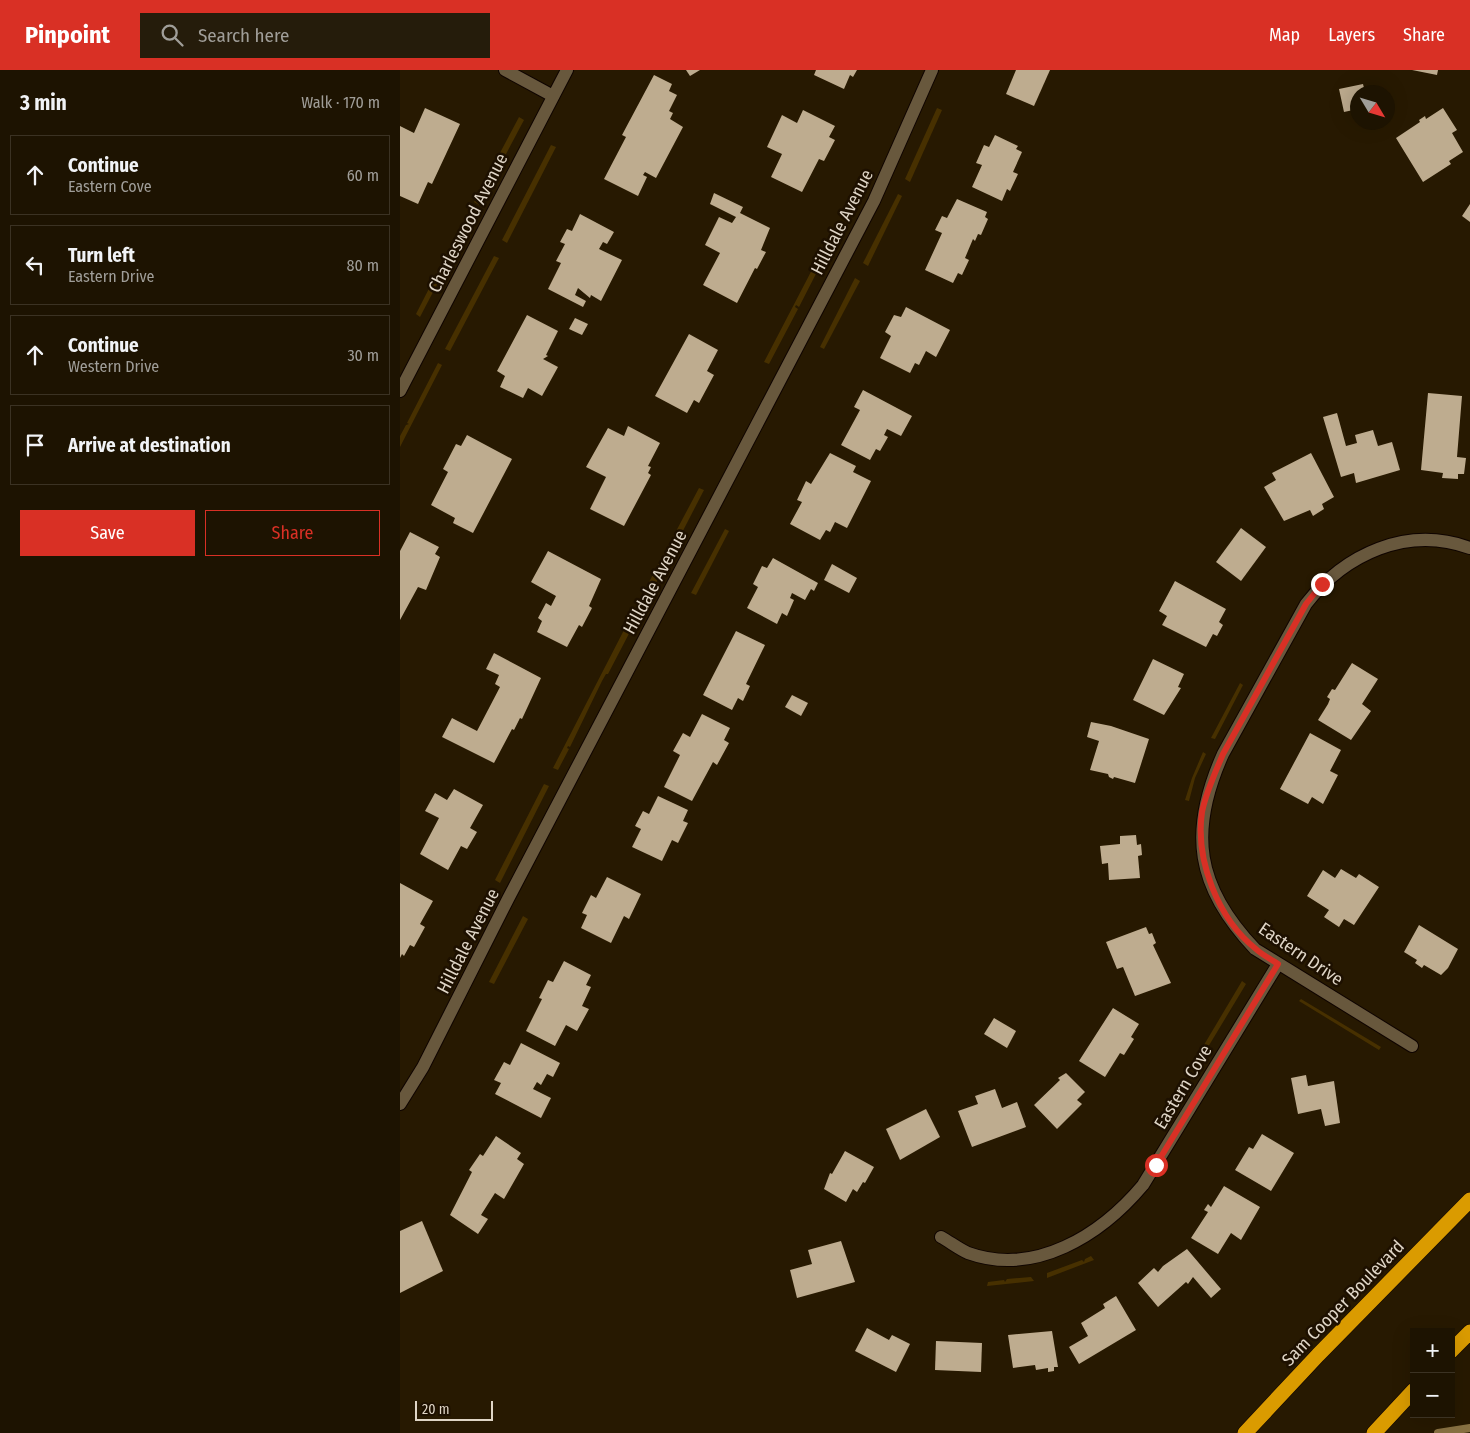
<!DOCTYPE html>
<html lang="en">
<head>
<meta charset="utf-8">
<style>
  :root { --surface:#1d1301; --page:#251c0b; --text:#f1f3f6; --muted:#a09e99; --line:#3b3223; --accent:#d93025 }
  body { margin:0; font-family:"Fira Sans Condensed",sans-serif; background:var(--page); color:var(--text) }
  .controls { position:absolute; right:15px; bottom:15px; display:grid; overflow:hidden; border-radius:0px; box-shadow:0 5px 20px #0002 }
  .controls button { width:45px; height:45px; display:grid; place-items:center; padding:0; border:0; border-bottom:1px solid var(--line); background:var(--surface); color:var(--text); font:25px sans-serif }
  .compass { position:absolute; left:950px; top:15px; width:45px; height:45px; border-radius:50%; background:var(--surface); box-shadow:0 5px 20px #0002; rotate:128deg }
  .scale { position:absolute; left:15px; bottom:12px; width:78px; box-sizing:border-box; padding-left:5px; border:2px solid #dfd5c6; border-top:0; font-size:14px; line-height:18px; white-space:nowrap; color:#dfd5c6; -webkit-text-stroke:4px #1d1000; paint-order:stroke }
  .stop { position:absolute; width:15px; height:15px; margin:-11px; border:4px solid #d93025; border-radius:50%; background:#fff }
  .stop.end { background:#d93025; border-color:#fff; box-shadow:0 1px 5px #0008 }
  .list { margin:0; padding:0; list-style:none }
  h2 { display:flex; justify-content:space-between; align-items:center; height:65px; margin:0; padding:0 20px; font-size:21px }
  h2 small { font-size:16px; font-weight:400; color:var(--muted) }
  .list li { display:grid; grid-template-columns:32px 1fr auto; gap:15px; align-items:center; box-sizing:border-box; height:80px; margin:0 10px 10px; padding:0 10px; border:1px solid var(--line); border-radius:0px }
  .list b { display:block; font-size:19px; white-space:nowrap }
  .list p { margin:0; font-size:16px; white-space:nowrap; color:var(--muted) }
  .list em { font-size:16px; font-style:normal; color:var(--muted) }
  .actions { display:flex; gap:10px; padding:15px 20px }
  .actions a { flex:1; padding:11px 0; border:1px solid var(--accent); border-radius:0px; text-align:center; font-size:18px; color:var(--accent) }
  .actions .main { background:var(--accent); color:#fff }
  .icon { flex:none; width:28px; height:28px; fill:none; stroke:currentColor; stroke-width:2; stroke-linecap:round; stroke-linejoin:round }
  .map { position:relative; flex:none; width:1070px; height:1363px; overflow:hidden }
  header { display:flex; align-items:center; gap:30px; box-sizing:border-box; height:70px; padding:0 25px; background:var(--accent); color:#fff }
  header strong { font-size:24px }
  nav { display:flex; gap:28px; margin-inline-start:auto; font-size:18px }
  .search { width:350px; height:45px; background:var(--page); display:flex; align-items:center; gap:12px; box-sizing:border-box; padding:0 18px; border-radius:0px; color:var(--muted); font-size:19px }
  main { display:flex }
  aside { flex:1; background:var(--surface) }
  .map>svg:first-child { display:block }
  .green { fill:#473000 }
  .lines { fill:none; stroke-linecap:round; stroke-linejoin:round }
  .stream { stroke:#887142; stroke-width:8 }
  .building { fill:#beac8f }
  .street-casing { stroke:#0f0400; stroke-width:14 }
  .highway-casing { stroke:#0f0400; stroke-width:16 }
  .street { stroke:#68583d; stroke-width:12 }
  .highway { stroke:#da9b00; stroke-width:15 }
  .route { stroke:#d93025; stroke-width:6 }
  .labels { text-anchor:middle; stroke-width:5; stroke-linejoin:round; paint-order:stroke }
  .street-label { font-size:18px; fill:#dfd5c6; stroke:#1d1000 }
</style>
</head>
<body>
<header>
<strong>Pinpoint</strong>
<div class="search"><svg class="icon" aria-label="search" viewBox="0 0 24 24"><circle cx="10" cy="10" r="6"/><path d="M15 15l6 6"/></svg>Search here</div>
<nav><a>Map</a><a>Layers</a><a>Share</a></nav>
</header>
<main>
<aside>
<h2>3 min<small>Walk · 170 m</small></h2>
<ul class="list">
<li><svg class="icon" aria-label="ahead" viewBox="0 0 24 24"><path d="M12 20V5M6 11l6-6 6 6"/></svg><div><b>Continue</b><p>Eastern Cove</p></div><em>60 m</em></li>
<li><svg class="icon" aria-label="left" viewBox="0 0 24 24"><path d="M17 20v-9H6M10 6l-5 5 5 5"/></svg><div><b>Turn left</b><p>Eastern Drive</p></div><em>80 m</em></li>
<li><svg class="icon" aria-label="ahead" viewBox="0 0 24 24"><path d="M12 20V5M6 11l6-6 6 6"/></svg><div><b>Continue</b><p>Western Drive</p></div><em>30 m</em></li>
<li><svg class="icon" aria-label="arrive" viewBox="0 0 24 24"><path d="M6 21V4h12l-3 4 3 4H6"/></svg><div><b>Arrive at destination</b></div></li>
</ul>
<div class="actions"><a class="main">Save</a><a>Share</a></div>
</aside>
<div class="map">
<svg width="1070" height="1363" viewBox="0 0 1070 1363">
  <rect width="100%" height="100%" fill="#271901"/>
  <!-- green -->
  <g class="green">
    <path d="M537 38 542 40 510 112 505 109Z"/>
    <path d="M119 47 124 50 79 135 74 132Z"/>
    <path d="M151 75 156 77 107 173 102 170Z"/>
    <path d="M498 124 502 126 468 196 463 193Z"/>
    <path d="M62 154 67 157 20 247 16 244Z"/>
    <path d="M94 186 99 188 50 281 45 279Z"/>
    <path d="M415 194 420 196 399 237 396 235 395 237 398 239 369 294 364 292Z"/>
    <path d="M455 208 460 211 424 279 420 277Z"/>
    <path d="M38 293 42 295 0 377V366L6 355 9 354 7 353Z"/>
    <path d="M299 418 304 420 255 515 249 512Z"/>
    <path d="M325 459 329 461 296 525 291 523Z"/>
    <path d="M241 527 247 529 208 604H206L202 611 170 677 168 676 167 678 169 679 158 700 153 698Z"/>
    <path d="M840 613 843 615 815 669 811 668Z"/>
    <path d="M803 682 806 684 795 708 789 731 785 730 792 708Z"/>
    <path d="M144 714 149 716 100 813 95 810Z"/>
    <path d="M123 846 128 849 94 914 89 912Z"/>
    <path d="M842 911 846 914 799 992 795 990Z"/>
    <path d="M901 929 981 977 979 980 899 931Z"/>
    <path d="M691 1186 694 1190 647 1208V1203L682 1190 684 1192 685 1189Z"/>
    <path d="M631 1207 634 1211 587 1216 588 1212 604 1210 605 1212 607 1209Z"/>
  </g>
  <g class="lines">
    <!-- stream -->
    <path class="stream" d="M1038 1363 1070 1358"/>
  </g>
  <!-- building -->
  <g class="building">
    <path d="M286 0H300L290 6Z"/>
    <path d="M416 0H457L453 7 450 5 444 19 414 5Z"/>
    <path d="M616 0H650L634 36 606 24Z"/>
    <path d="M1012 0H1038L1037 5Z"/>
    <path d="M254 5 272 14 269 21 277 25 269 41 273 43 270 49 283 57 256 108 245 102 243 105 247 107 238 126 204 109 226 67 222 65Z"/>
    <path d="M963 14 965 22H958V39L944 42 939 19Z"/>
    <path d="M25 38 60 54 32 114 28 112 18 134 0 126V56L14 63Z"/>
    <path d="M1043 38 1057 60 1052 63 1063 82 1049 91 1051 94 1023 112 996 68 1020 52 1019 50 1025 46 1026 49Z"/>
    <path d="M403 40 435 56 429 67 435 70 424 91 419 89 402 122 371 107 382 84 367 77 382 45 397 53Z"/>
    <path d="M595 65 618 76 616 79 622 82 613 102 618 104 610 121 607 119 602 131 572 117 582 95 576 93 584 75 589 77Z"/>
    <path d="M314 123 343 137 340 143 370 158 361 180 366 182 357 199 355 198 337 233 303 215 320 183 305 175 319 147 332 153 336 147 310 134Z"/>
    <path d="M557 129 587 142 585 147 588 149 581 165 578 164 575 171 573 169 565 188 569 190 562 205 558 203 553 213 525 200 542 163 535 160 542 146 547 148Z"/>
    <path d="M1070 134V152L1062 146Z"/>
    <path d="M180 144 214 162 207 174 203 172 199 179 222 190 201 231 191 225 190 228 178 218 175 225 186 231 183 237 148 219 161 193 156 191 165 174 160 172 167 159 172 161Z"/>
    <path d="M506 237 550 260 536 287 526 281 519 295 515 293 510 303 480 288 491 266 485 262 494 245 501 247Z"/>
    <path d="M127 245 158 261 146 285 148 286 143 289 158 297 142 326 128 318 123 328 100 317 105 306 97 301Z"/>
    <path d="M175 248 188 254 182 265 169 259Z"/>
    <path d="M289 264 318 280 307 301 314 305 299 333 294 330 287 343 255 326Z"/>
    <path d="M463 320 512 346 501 366 487 359 484 365 488 367 480 381 476 379 470 390 441 375 460 340 454 337Z"/>
    <path d="M1028 323 1062 326 1057 387 1066 388 1064 404H1058V409L1042 408 1043 403 1021 400Z"/>
    <path d="M937 343 946 376 957 373 955 365 973 360 978 376 992 372 1000 400 956 413 954 403 941 407 923 347Z"/>
    <path d="M228 356 260 373 248 396 251 397 248 403 251 405 224 456 190 439 206 407 186 397 208 358 224 366Z"/>
    <path d="M67 365 112 389 73 463 53 453 55 448 31 435 48 402 43 399 56 374 61 376Z"/>
    <path d="M430 383 456 396 453 402 471 411 447 458 435 452 430 462 426 460 420 470 390 454 402 432 397 430 406 411 411 414Z"/>
    <path d="M911 383 934 427 922 434 924 439 913 446 910 440 884 451 864 417 876 410 872 403Z"/>
    <path d="M841 458 866 477 841 511 816 492Z"/>
    <path d="M10 462 39 477 35 484 40 487 26 520 18 517 0 550V481Z"/>
    <path d="M148 481 201 509 189 536 192 538 182 557 179 555 167 577 137 562 142 551 138 548 146 533 151 536 156 526 131 512Z"/>
    <path d="M373 488 418 513 414 521 411 519 405 530 392 523 390 528 394 530 387 546 382 543 377 554 347 538 358 517 353 514 362 496 367 498Z"/>
    <path d="M432 494 457 508 449 523 424 510Z"/>
    <path d="M775 511 826 539 819 552 823 555 817 566 813 564 806 577 762 555 767 546 759 541Z"/>
    <path d="M336 561 365 575 346 614 350 616 343 631 338 628 332 640 303 625Z"/>
    <path d="M94 583 141 608 122 649 120 648 114 660 112 659 94 693 42 667 52 648 77 661 100 617 95 614 99 605 86 599Z"/>
    <path d="M753 589 784 604 778 617 781 618 764 645 733 630Z"/>
    <path d="M952 593 978 609 962 634 971 641 951 670 918 650 928 634 930 629 927 627 932 619 935 620Z"/>
    <path d="M392 625 408 633 401 646 385 637Z"/>
    <path d="M302 644 330 658 324 670 329 673 317 695 313 692 292 731 264 717 280 685 273 681 283 663 290 667Z"/>
    <path d="M691 652 711 656 749 669 735 713 714 707 713 709 709 707 708 704 690 700 699 671 687 667Z"/>
    <path d="M910 663 941 680 930 701 938 705 923 734 912 727 908 734 880 719Z"/>
    <path d="M54 719 83 735 70 758 77 762 67 779 61 776 48 800 20 784 39 748 25 741 35 723 47 730Z"/>
    <path d="M258 726 288 740 283 751 288 753 278 773 272 770 262 791 232 777 241 759 235 756 243 741 249 744Z"/>
    <path d="M736 765 737 775 741 774 742 785 738 786 740 808 709 810 708 793 702 794 700 776 720 774V766Z"/>
    <path d="M941 799 956 808 959 804 979 817 954 855 944 849 939 857 924 847 929 840 907 826 923 800 935 808Z"/>
    <path d="M207 807 241 824 229 849 224 846 211 873 181 858 187 845 182 843 191 825 196 828Z"/>
    <path d="M0 813 33 831 20 854 25 857 14 877 10 875 4 886 2 884 0 888Z"/>
    <path d="M1019 855 1058 879 1048 898 1041 905 1024 895 1022 898 1015 893 1017 890 1004 882Z"/>
    <path d="M746 857 749 864 752 863 756 873 753 875 771 913 735 926 723 897 717 899 706 872Z"/>
    <path d="M164 891 191 905 186 915 191 917 182 936 189 939 177 961 166 955 155 976 126 961 142 929 139 928 148 910 153 912Z"/>
    <path d="M713 938 739 954 731 967 734 969 724 985 720 983 705 1007 679 991Z"/>
    <path d="M594 948 616 961 607 978 584 964Z"/>
    <path d="M121 973 160 993 153 1007 147 1004 141 1015 137 1012 133 1019 151 1028 141 1048 95 1024 101 1013 94 1010 104 992 110 995Z"/>
    <path d="M666 1003 685 1022 677 1030 682 1034 657 1059 634 1035 660 1010 658 1008Z"/>
    <path d="M906 1005 908 1016 934 1011 940 1053 925 1056 921 1039 898 1044 891 1008Z"/>
    <path d="M595 1019 602 1038 617 1032 626 1057 572 1077 558 1041 578 1034 575 1026Z"/>
    <path d="M526 1039 540 1067 500 1090 486 1059Z"/>
    <path d="M862 1064 894 1083 871 1121 835 1100 849 1077 853 1079Z"/>
    <path d="M96 1066 121 1083 117 1089 124 1094 104 1129 95 1123 81 1145 88 1149 78 1164 50 1145 72 1102 69 1100 80 1084 83 1086Z"/>
    <path d="M445 1081 474 1097 465 1113 463 1112 457 1122 453 1119 446 1132 424 1119 430 1103 432 1104Z"/>
    <path d="M824 1116 860 1137 841 1170 831 1163 818 1184 791 1168 808 1142 804 1140 808 1134 811 1137Z"/>
    <path d="M22 1151 43 1201 0 1223V1161Z"/>
    <path d="M441 1171 455 1212 397 1228 390 1200 412 1194 408 1180Z"/>
    <path d="M787 1179 821 1219 811 1228 793 1207 788 1214 786 1212 758 1237 738 1213 754 1198 758 1202 763 1196Z"/>
    <path d="M716 1226 736 1260 679 1294 669 1277 688 1266 681 1253 705 1238 703 1234Z"/>
    <path d="M467 1258 489 1270 492 1265 510 1274 496 1302 455 1281Z"/>
    <path d="M652 1261 658 1297H654V1301L648 1302V1298L636 1300 635 1295 613 1298 608 1265Z"/>
    <path d="M536 1271 582 1273 581 1302 535 1300Z"/>
  </g>
  <g class="lines">
    <!-- street casing -->
    <g class="street-casing">
      <g id="street">
        <path d="M105 0 153 26"/>
        <path d="M0 321 167 0"/>
        <path d="M1012 976 855 879C796 817 788 762 823 684L906 534C945 484 1007 455 1070 478"/>
        <path d="M0 1034 23 997 108 829 474 131 532 0"/>
        <path d="M541 1167C550 1172 559 1179 568 1183 635 1207 701 1165 743 1115L878 894"/>
      </g>
    </g>
    <!-- highway casing -->
    <g class="highway-casing">
      <g id="highway">
        <path d="M1051 1281 1070 1262"/>
        <path d="M845 1363 918 1285 1070 1130"/>
        <path d="M974 1363 1014 1320"/>
      </g>
    </g>
    <!-- street -->
    <use href="#street" class="street"/>
    <!-- highway -->
    <use href="#highway" class="highway"/>
  </g>
  <g class="lines">
    <!-- route -->
    <path class="route" d="M756 1095 878 894C871 889 862 885 856 879 818 849 795 790 802 742 806 722 815 703 823 684L906 534 922 514"/>
  </g>
  <g class="labels">
    <!-- street labels -->
    <g class="street-label">
      <text transform="translate(442 152) rotate(-63)" y="6">Hilldale Avenue</text>
      <text transform="translate(68 153) rotate(-63)" y="6">Charleswood Avenue</text>
      <text transform="translate(255 512) rotate(-62)" y="6">Hilldale Avenue</text>
      <text transform="translate(68 871) rotate(-63)" y="6">Hilldale Avenue</text>
      <text transform="translate(901 884) rotate(34)" y="6">Eastern Drive</text>
      <text transform="translate(783 1017) rotate(-59)" y="6">Eastern Cove</text>
      <text transform="translate(943 1233) rotate(-46)" y="6">Sam Cooper Boulevard</text>
    </g>
  </g>
</svg>
<div class="controls">
<button>+</button>
<button>−</button>
</div>
<svg class="compass" viewBox="-18 -18 36 36"><path d="M0-13l5 13h-10z" fill="#e53935"/><path d="M0 13l5-13h-10z" fill="#a09e99"/></svg>
<div class="scale">20 m</div>
<div class="stop" style="left:756px;top:1095px"></div>
<div class="stop end" style="left:922px;top:514px"></div>
</div>
</main>
</body>
</html>
